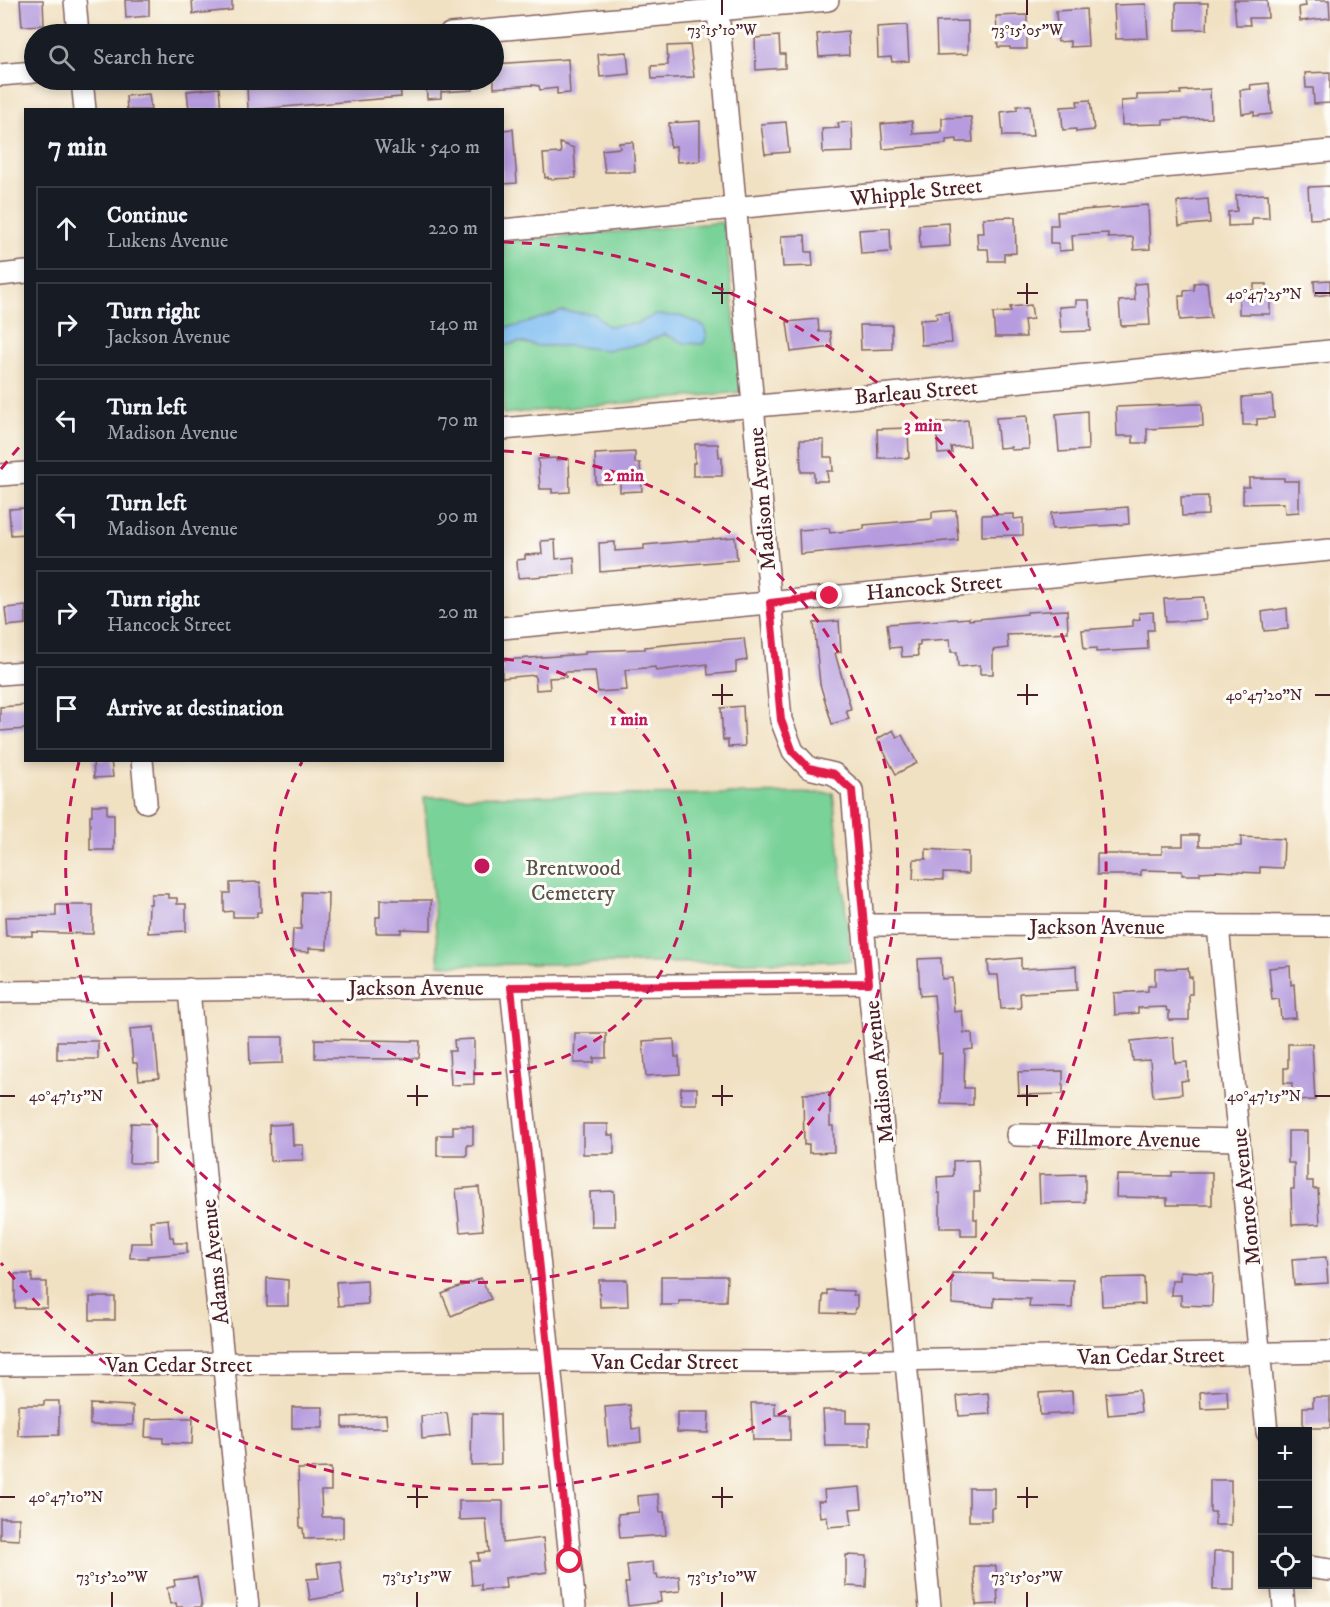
<!DOCTYPE html>
<html lang="en">
<head>
<meta charset="utf-8">
<style>
  :root { --surface:#171b24; --page:#242831; --text:#f1f3f6; --muted:#9ea1a6; --line:#363941 }
  body { margin:0; font-family:"IM FELL DW Pica",serif; background:var(--page); color:var(--text) }
  .controls { position:absolute; right:18px; bottom:18px; display:grid; overflow:hidden; border-radius:0px; box-shadow:0 3px 9px #0003 }
  .controls button { width:54px; height:54px; display:grid; place-items:center; padding:0; border:0; border-bottom:2px solid var(--line); background:var(--surface); color:var(--text); font:30px sans-serif }
  .stop { position:absolute; width:18px; height:18px; margin:-14px; border:4px solid #e11d48; border-radius:50%; background:#fff }
  .stop.end { background:#e11d48; border-color:#fff; box-shadow:0 2px 6px #0008 }
  .list { margin:0; padding:0; list-style:none }
  h2 { display:flex; justify-content:space-between; align-items:center; height:78px; margin:0; padding:0 24px; font-size:26px }
  h2 small { font-size:20px; font-weight:400; color:var(--muted) }
  .list li { display:grid; grid-template-columns:39px 1fr auto; gap:18px; align-items:center; box-sizing:border-box; height:84px; margin:0 12px 12px; padding:0 12px; border:2px solid var(--line); border-radius:0px }
  .list b { display:block; font-size:22px; white-space:nowrap }
  .list p { margin:0; font-size:20px; white-space:nowrap; color:var(--muted) }
  .list em { font-size:20px; font-style:normal; color:var(--muted) }
  .icon { flex:none; width:33px; height:33px; fill:none; stroke:currentColor; stroke-width:2; stroke-linecap:round; stroke-linejoin:round }
  .map { position:relative; flex:none; width:1330px; height:1607px; overflow:hidden }
  .search { position:absolute; background:var(--surface); box-shadow:0 3px 9px #0003; left:24px; top:24px; width:480px; height:66px; display:flex; align-items:center; gap:15px; box-sizing:border-box; padding:0 21px; border-radius:33px; color:var(--muted); font-size:22px }
  .panel { position:absolute; background:var(--surface); box-shadow:0 3px 9px #0003; left:24px; top:108px; width:480px; height:654px; border-radius:0px }
  .map>svg:first-child { display:block }
  .green { fill:#79d298; stroke:#627862; stroke-width:1.5 }
  .water { fill:#7ebdf2; stroke:#646e8e; stroke-width:1.5 }
  .building { fill:#b69cde }
  .lines { fill:none; stroke-linecap:round; stroke-linejoin:round }
  .minor-casing { stroke:#846360; stroke-width:24 }
  .minor { stroke:#fff; stroke-width:21 }
  .route { stroke:#e11d48; stroke-width:8 }
  .ticks { fill:none; stroke:#4a1f2b; stroke-width:2 }
  .ring { fill:none; stroke:#c2185b; stroke-width:3; stroke-dasharray:10 8 }
  .labels { text-anchor:middle; stroke-width:6; stroke-linejoin:round; paint-order:stroke }
  .street-label { font-size:22px; fill:#4a1f2b; stroke:#fdfcf7 }
  .park-label { font-size:22px; fill:#58554c; stroke:#fdfcf7 }
  .ticks-label { font-size:15px; text-anchor:middle; fill:#4a1f2b; stroke:#fdfcf7; stroke-width:6; stroke-linejoin:round; paint-order:stroke }
  .centre { fill:#c2185b; stroke:#fdfcf7; stroke-width:3 }
  .ring-label { font-size:18px; text-anchor:middle; font-weight:bold; fill:#c2185b; stroke:#fdfcf7; stroke-width:6; stroke-linejoin:round; paint-order:stroke }
</style>
</head>
<body>
<div class="map">
<svg width="1330" height="1607" viewBox="0 0 1330 1607">
  <rect width="100%" height="100%" fill="#fdfcf7"/>
  <filter id="ink" filterUnits="userSpaceOnUse"><feTurbulence type="fractalNoise" baseFrequency=".0167" numOctaves="2"/><feDisplacementMap in="SourceGraphic" scale="12" xChannelSelector="R" yChannelSelector="G"/><feConvolveMatrix kernelMatrix="1 2 1 2 8 2 1 2 1" color-interpolation-filters="sRGB"/></filter>
  <filter id="wash" filterUnits="userSpaceOnUse"><feTurbulence type="fractalNoise" baseFrequency=".008" numOctaves="4" result="noise"/><feDisplacementMap in="SourceGraphic" scale="24" xChannelSelector="R" yChannelSelector="G"/><feGaussianBlur stdDeviation="1.35" result="paint"/><feColorMatrix in="noise" values="0 0 0 0 0 0 0 0 0 0 0 0 0 0 0 0 0 1.4 0 .05"/><feComposite in="paint" operator="in"/></filter>
  <g filter="url(#wash)">
    <rect width="100%" height="100%" fill="#f1e1c3"/>
    <!-- green -->
    <g class="green">
      <path d="M725 222 741 392 503 414V242Z"/>
      <path d="M833 793 851 961 439 965 424 797Z"/>
    </g>
    <!-- water -->
    <path class="water" d="M561 311 595 314 607 326 636 324 655 315 680 316 704 326 707 336 703 344 684 343 664 334 643 344 607 350 570 346H539L519 342 503 346V327L517 326Z"/>
    <g id="blocks">
      <!-- building -->
      <g class="building">
        <path d="M20 0H43L44 25 22 26Z"/>
        <path d="M125 0H149V16L126 18Z"/>
        <path d="M192 0H232V10L193 14Z"/>
        <path d="M1234 0H1267L1268 18H1249L1250 25H1236Z"/>
        <path d="M1305 0H1329L1330 18 1300 21 1299 7 1306 6Z"/>
        <path d="M1176 3H1208L1207 29 1176 30Z"/>
        <path d="M1146 4 1148 38 1116 39 1114 5Z"/>
        <path d="M1086 9 1088 46 1070 47V41L1058 42 1056 11Z"/>
        <path d="M1027 15V49H1010V47H998L996 16Z"/>
        <path d="M968 21V54L937 55 936 22Z"/>
        <path d="M907 25 909 61 892 62 891 57 878 58 877 27Z"/>
        <path d="M848 31 849 55 819 57 817 34Z"/>
        <path d="M779 36 780 54H785V68L756 70 755 38Z"/>
        <path d="M690 45 694 77 652 79 651 66 668 65 667 46Z"/>
        <path d="M627 52 629 74 600 77 598 54Z"/>
        <path d="M568 59 570 93 557 94V88L540 90 539 86 533 85 494 88V64Z"/>
        <path d="M1330 72V103L1314 104 1313 88H1306L1305 73Z"/>
        <path d="M314 80H400L401 97 248 110 247 85 298 83V81Z"/>
        <path d="M426 80H473V90L441 92V98L427 99Z"/>
        <path d="M1269 83 1272 114 1254 116V112L1242 114 1240 90 1251 89 1250 85Z"/>
        <path d="M219 88 221 110H189L187 91Z"/>
        <path d="M1210 89 1211 118 1163 120V124L1122 125 1121 101 1137 100V95L1181 94 1180 91Z"/>
        <path d="M149 94 151 110H127L126 96Z"/>
        <path d="M1090 100 1094 130 1076 132V129L1063 130 1061 107 1078 106 1077 101Z"/>
        <path d="M1030 105 1033 136H1003L1001 112 1017 110V106Z"/>
        <path d="M971 117 973 142H957V139L946 140V144L883 149 881 124 912 121 913 134 942 132V118Z"/>
        <path d="M700 121V161L677 162 676 146 670 147 669 123Z"/>
        <path d="M786 122 789 152 765 154 761 124Z"/>
        <path d="M852 122 853 152 823 153 822 129 839 128 838 123Z"/>
        <path d="M513 129 517 183 502 184V130Z"/>
        <path d="M633 142 635 172H605L602 150 620 148 619 143Z"/>
        <path d="M560 143 574 148 576 178 548 179V177L545 178 543 154 561 153Z"/>
        <path d="M1330 186V218L1310 219 1308 187Z"/>
        <path d="M1268 194 1269 218H1252V225L1228 226V212L1237 211 1236 195Z"/>
        <path d="M1208 199 1210 223 1179 226 1177 202Z"/>
        <path d="M1148 205 1150 249 1134 250 1133 237 1108 238V233L1072 235 1073 250 1059 251 1058 243H1050V225H1058L1057 212Z"/>
        <path d="M1015 217 1016 253 1004 254V261H989L988 249H978L977 233H984L983 218Z"/>
        <path d="M949 223 950 246 920 248 919 225Z"/>
        <path d="M890 228 891 252 861 254 859 230Z"/>
        <path d="M805 235 806 252H812L813 266 783 267 781 236Z"/>
        <path d="M1330 280V294L1315 296 1314 281Z"/>
        <path d="M1207 282 1211 318 1180 320 1179 296H1184V291L1194 290V283Z"/>
        <path d="M1147 283 1150 325 1121 326 1119 301 1135 300 1134 284Z"/>
        <path d="M1254 284H1267V290H1270V314H1239V290H1254Z"/>
        <path d="M1076 300H1089L1091 331 1061 332 1059 307 1076 306Z"/>
        <path d="M1031 305 1033 319 1024 320 1026 337H995L993 313 1011 312 1010 307Z"/>
        <path d="M949 312 952 343 921 345 920 320 937 319 936 313Z"/>
        <path d="M818 319 819 332 830 331 832 347 791 352 787 322Z"/>
        <path d="M860 325H892V349L861 350Z"/>
        <path d="M1272 395 1274 418 1257 419V425H1243L1242 397Z"/>
        <path d="M1195 404H1202L1203 426 1147 429V443H1133V436H1117L1116 407Z"/>
        <path d="M1087 411 1088 450 1059 452 1056 414Z"/>
        <path d="M1027 416 1029 449 1011 450V447L999 448 996 418Z"/>
        <path d="M968 420 970 446 951 447 952 453 938 454 936 423Z"/>
        <path d="M908 428 909 458H878L877 429Z"/>
        <path d="M800 440H824V457H832L833 471H827L828 481H814V472H801Z"/>
        <path d="M695 444H718L719 457H722V476H693V463H695Z"/>
        <path d="M635 452V463H640L642 491 620 492V483L596 484 595 454Z"/>
        <path d="M556 458V460L569 459 570 492 552 493V489H540L538 459Z"/>
        <path d="M1249 478H1284V481H1299V512L1285 513 1284 503 1243 504V487H1249Z"/>
        <path d="M1208 496V515L1182 516 1181 497Z"/>
        <path d="M1128 507 1129 524 1052 529 1051 513Z"/>
        <path d="M26 508V534L11 535 9 509Z"/>
        <path d="M956 510 958 540 800 554 799 530 829 528 830 533 864 529V525L932 519V512Z"/>
        <path d="M1014 514V519L1023 518V535L982 536V515Z"/>
        <path d="M735 537 737 560 600 572 599 543 615 542V551L644 549V545Z"/>
        <path d="M555 540 556 559 574 557 575 574 518 578 517 560 525 559V555L542 554 541 541Z"/>
        <path d="M1204 597 1206 620 1166 622 1164 599Z"/>
        <path d="M26 606V624L7 626 5 608Z"/>
        <path d="M1287 608 1288 629 1264 631 1262 612Z"/>
        <path d="M1067 610 1068 632 1007 635 1008 648 993 650V674H980V665L958 667 957 652H951L950 639 920 641V645H917L918 656 902 657 901 647 890 648 887 624 969 618V620L1027 614V612Z"/>
        <path d="M1153 612 1154 630H1147L1148 649 1096 652V648L1084 649 1082 630 1133 626V620L1140 619 1139 613Z"/>
        <path d="M839 621 841 652 835 653 851 709 846 710 849 719 832 724 820 684 814 623Z"/>
        <path d="M744 638 747 660 736 662V672L708 675 707 664 656 671 655 667 625 670 627 690 598 692 595 671 565 672 566 677 549 678 550 689 536 690 535 675 502 678V660L585 654V651L645 649V647L684 643Z"/>
        <path d="M26 705V729L0 731V707Z"/>
        <path d="M743 706 745 746 728 747V740H723L721 708Z"/>
        <path d="M893 730 897 737 902 735 917 763 896 774 877 739Z"/>
        <path d="M93 760H111L113 777 94 778Z"/>
        <path d="M92 805H107V814H114V850H90V815H92Z"/>
        <path d="M1183 835H1199V846H1241V837L1284 839 1283 868 1260 867V873L1217 871 1200 872V875H1182V871L1141 870V875H1097V854H1162V846H1183Z"/>
        <path d="M926 849 968 852V874L943 873V880L913 879 914 859H926Z"/>
        <path d="M260 882 261 912H257V917H233V911L224 912V893H230V883Z"/>
        <path d="M302 892 328 893 327 949 309 948V952L292 951 293 929H301Z"/>
        <path d="M151 894H168V898H177V904H186V931L148 933 149 904H151Z"/>
        <path d="M380 900H431V930L401 929V933H376V917H380Z"/>
        <path d="M56 905H93V934L32 932V936H6L5 917 56 916Z"/>
        <path d="M941 958 942 979 952 978 954 1012 962 1011 964 1033H972L973 1049 965 1050 964 1088H973V1105L941 1104 942 1053 939 1054 934 995 920 996 918 959Z"/>
        <path d="M1021 958V969L1076 966 1077 990 1020 993 1021 1008 1001 1009 998 975H989L988 961Z"/>
        <path d="M1290 966 1291 985 1294 984 1296 1018 1281 1019 1279 999 1272 1000 1269 968Z"/>
        <path d="M1188 968 1189 977H1192V994H1189V1020H1169V1011H1167L1166 1007 1138 1008V1013L1115 1015 1114 993 1148 991V986H1155V969Z"/>
        <path d="M154 1027 159 1078 139 1080 137 1063H133L130 1029Z"/>
        <path d="M575 1033H606V1058H594V1063H574Z"/>
        <path d="M249 1037H283V1063L250 1064Z"/>
        <path d="M1173 1037 1175 1063 1187 1062 1188 1080 1181 1081 1182 1094 1153 1097 1150 1060 1133 1061 1131 1041Z"/>
        <path d="M315 1039 420 1041 419 1058 387 1059 315 1058Z"/>
        <path d="M474 1039V1084L451 1085 449 1051H455L454 1040Z"/>
        <path d="M674 1039 675 1057H679L680 1074 646 1076 643 1041Z"/>
        <rect x="57" y="1041" width="41" height="18"/>
        <path d="M1288 1044H1312L1315 1100 1292 1101V1083H1284V1068H1288Z"/>
        <path d="M1063 1071V1094L1019 1095 1018 1072Z"/>
        <rect x="681" y="1088" width="16" height="16"/>
        <path d="M830 1093V1126H833L834 1152 809 1153V1144L804 1145 803 1094Z"/>
        <path d="M131 1123 155 1124V1163H129Z"/>
        <path d="M292 1124 293 1145H303V1160L270 1161 269 1125Z"/>
        <path d="M583 1124H608V1135H614V1154H583Z"/>
        <path d="M453 1126H473V1145H467V1156H437V1135H453Z"/>
        <path d="M1288 1131H1307V1181H1313V1189H1318L1320 1224 1292 1225 1291 1189H1294V1163H1288Z"/>
        <path d="M978 1160 980 1192H974V1219H977V1236H961V1228H940V1193H938L937 1177 953 1176V1161Z"/>
        <path d="M1172 1172H1212V1205H1167V1198L1116 1197 1117 1175 1172 1176Z"/>
        <path d="M1085 1174V1202L1040 1203 1039 1175Z"/>
        <path d="M479 1187 483 1230 460 1232 456 1189Z"/>
        <path d="M614 1191 615 1226H591L590 1192Z"/>
        <path d="M168 1219 170 1237H173L174 1243H187V1253L148 1256V1258H130L131 1243H152L150 1221Z"/>
        <path d="M1326 1257 1328 1283 1294 1285 1292 1259Z"/>
        <path d="M1180 1271 1213 1273 1212 1306 1181 1305V1295H1171L1172 1280H1180Z"/>
        <path d="M952 1273 993 1274V1278L1073 1280 1072 1308 1029 1307 1030 1299 994 1298V1307L952 1304Z"/>
        <path d="M15 1274H32V1282H47V1308H15Z"/>
        <path d="M661 1276H727L726 1301H679V1305H661Z"/>
        <path d="M1144 1277 1145 1304 1102 1306 1101 1278Z"/>
        <path d="M267 1278 288 1280V1306H267Z"/>
        <path d="M481 1278 491 1299 451 1316 442 1294Z"/>
        <path d="M367 1280 368 1304 338 1306 336 1282Z"/>
        <path d="M599 1280H627L628 1306 600 1307Z"/>
        <path d="M827 1290 853 1291V1295H857V1308H855L854 1314 822 1313 823 1295H827Z"/>
        <rect x="90" y="1297" width="25" height="23"/>
        <path d="M1139 1390 1141 1412 1108 1415 1106 1393Z"/>
        <path d="M1227 1390 1228 1408 1201 1409 1200 1392Z"/>
        <path d="M1072 1391 1073 1413 1040 1415 1039 1393Z"/>
        <path d="M988 1393 990 1414 959 1416 957 1396Z"/>
        <path d="M1313 1397H1330V1428H1303V1407H1313Z"/>
        <path d="M44 1401H59V1435L18 1436V1405H44Z"/>
        <path d="M751 1403H775V1415H790V1440H753Z"/>
        <path d="M90 1404 133 1406V1425H90Z"/>
        <path d="M630 1405 632 1429 640 1428 641 1442 608 1446 605 1407Z"/>
        <rect x="292" y="1407" width="31" height="21"/>
        <path d="M823 1410H846V1423H870V1446H825Z"/>
        <path d="M677 1412H709L708 1433 677 1432Z"/>
        <path d="M447 1413 450 1436 422 1439 421 1416Z"/>
        <path d="M472 1413 500 1414 501 1464 471 1465Z"/>
        <path d="M386 1415 387 1428H343V1417Z"/>
        <path d="M182 1418H193L192 1444 163 1443V1438L145 1437 146 1419Z"/>
        <path d="M331 1468V1491H321L322 1517H343V1538L304 1539 303 1528H300L298 1469Z"/>
        <path d="M1210 1480H1231V1525H1215V1512H1210Z"/>
        <path d="M860 1487 862 1508 850 1509 852 1525 828 1527 827 1516 820 1517 818 1501H825L824 1490Z"/>
        <path d="M969 1488H994V1508H991V1521H969Z"/>
        <path d="M658 1494 660 1512H664L666 1535 620 1538 618 1514 639 1512 638 1496Z"/>
        <path d="M459 1501H503V1543L543 1538 547 1572 505 1578 506 1588 481 1590V1584L472 1585 470 1561H479L478 1553 489 1552 486 1519 459 1520Z"/>
        <path d="M0 1518H19V1540L0 1539Z"/>
        <path d="M1214 1551H1234V1590H1213Z"/>
        <path d="M846 1555 867 1556 866 1587 846 1586Z"/>
        <path d="M340 1561 344 1594 310 1600 307 1579 319 1578 317 1564Z"/>
        <path d="M653 1562 654 1575 657 1574 658 1579 679 1576 680 1591 660 1593 661 1602 628 1606 625 1583H629L627 1565Z"/>
        <path d="M974 1566H996L998 1604 976 1605Z"/>
        <path d="M197 1577 202 1607H177L176 1603 170 1604 167 1588 175 1586 174 1580Z"/>
      </g>
    </g>
  </g>
  <g filter="url(#ink)">
    <use href="#blocks" fill-opacity="0" stroke="#846360" stroke-width="1.5"/>
    <g class="lines">
      <!-- minor casing -->
      <g class="minor-casing">
        <g id="minor">
          <path d="M75 0 78 34"/>
          <path d="M717 0 781 720 793 751 809 768 834 774 852 790 863 925 930 1607"/>
          <path d="M450 34 828 0"/>
          <path d="M0 75 34 72"/>
          <path d="M82 80 85 110"/>
          <path d="M502 230 1330 151"/>
          <path d="M0 275 26 272"/>
          <path d="M502 429 891 394 1330 351"/>
          <path d="M0 475 26 473"/>
          <path d="M502 628 1330 550"/>
          <path d="M0 674 26 672"/>
          <path d="M142 760 146 802"/>
          <path d="M863 925 1330 926"/>
          <path d="M1218 926 1267 1432"/>
          <path d="M511 987 575 1607"/>
          <path d="M189 989 208 1210 248 1607"/>
          <path d="M0 992 869 983"/>
          <path d="M1017 1135 1239 1140"/>
          <path d="M0 1365 548 1361 777 1362 1330 1352"/>
          <path d="M1308 1567 1330 1570"/>
          <path d="M1282 1584 1284 1607"/>
        </g>
      </g>
      <!-- minor -->
      <use href="#minor" class="minor"/>
    </g>
  </g>
  <g class="lines" filter="url(#ink)">
    <!-- route -->
    <path class="route" d="M570 1561 511 987 869 983 852 790 834 774 809 768 793 752 781 720 770 603 830 596"/>
  </g>
  <!-- ticks -->
  <path class="ticks" d="M722 0V15M1027 0V15M722 283V304M1027 283V304M712 293H733M1017 293H1038M1315 293H1330M722 684V705M1027 684V705M712 695H733M1017 695H1038M1315 695H1330M417 1085V1106M722 1085V1106M1027 1085V1106M0 1096H15M407 1096H428M712 1096H733M1017 1096H1038M1315 1096H1330M417 1487V1508M722 1487V1508M1027 1487V1508M0 1497H15M407 1497H428M712 1497H733M1017 1497H1038M112 1592V1607M417 1592V1607M722 1592V1607M1027 1592V1607"/>
  <!-- distance rings -->
  <g class="ring">
    <path d="M504 659A208 208 0 1 1 302 762"/>
    <path d="M504 451A416 416 0 1 1 79 762"/>
    <path d="M1 469A624 624 0 0 1 22 444M504 242A624 624 0 1 1 1 1263"/>
  </g>
  <g class="labels">
    <!-- street labels -->
    <g class="street-label">
      <text transform="translate(916 191) rotate(-6)" y="8">Whipple Street</text>
      <text transform="translate(916 391) rotate(-5)" y="8">Barleau Street</text>
      <text transform="translate(761 499) rotate(-95)" y="8">Madison Avenue</text>
      <text transform="translate(934 586) rotate(-5)" y="8">Hancock Street</text>
      <text x="1097" y="934">Jackson Avenue</text>
      <text x="416" y="995">Jackson Avenue</text>
      <text transform="translate(878 1072) rotate(-96)" y="8">Madison Avenue</text>
      <text transform="translate(1128 1138) rotate(1)" y="8">Fillmore Avenue</text>
      <text transform="translate(1245 1197) rotate(-96)" y="8">Monroe Avenue</text>
      <text transform="translate(214 1262) rotate(-96)" y="8">Adams Avenue</text>
      <text transform="translate(1151 1355) rotate(-1)" y="8">Van Cedar Street</text>
      <text x="665" y="1369">Van Cedar Street</text>
      <text x="179" y="1372">Van Cedar Street</text>
    </g>
    <!-- park labels -->
    <g class="park-label">
      <text x="573" y="875">Brentwood<tspan x="573" dy="25">Cemetery</tspan></text>
    </g>
  </g>
  <g class="ticks-label">
    <text x="722" y="35">73°15'10"W</text>
    <text x="1027" y="35">73°15'05"W</text>
    <text x="1264" y="299">40°47'25"N</text>
    <text x="1264" y="700">40°47'20"N</text>
    <text x="66" y="1101">40°47'15"N</text>
    <text x="1264" y="1101">40°47'15"N</text>
    <text x="66" y="1502">40°47'10"N</text>
    <text x="112" y="1582">73°15'20"W</text>
    <text x="417" y="1582">73°15'15"W</text>
    <text x="722" y="1582">73°15'10"W</text>
    <text x="1027" y="1582">73°15'05"W</text>
  </g>
  <circle cx="482" cy="866" r="9" class="centre"/>
  <g class="ring-label">
    <text x="923" y="431">3 min</text>
    <text x="624" y="481">2 min</text>
    <text x="629" y="725">1 min</text>
  </g>
</svg>
<div class="controls">
<button>+</button>
<button>−</button>
<button><svg class="icon" aria-label="locate" viewBox="0 0 24 24"><circle cx="12" cy="12" r="6"/><path d="M12 2v4M12 18v4M2 12h4M18 12h4"/></svg></button>
</div>
<div class="stop" style="left:570px;top:1561px"></div>
<div class="stop end" style="left:830px;top:596px"></div>
<div class="search"><svg class="icon" aria-label="search" viewBox="0 0 24 24"><circle cx="10" cy="10" r="6"/><path d="M15 15l6 6"/></svg>Search here</div>
<section class="panel">
<h2>7 min<small>Walk · 540 m</small></h2>
<ul class="list">
<li><svg class="icon" aria-label="ahead" viewBox="0 0 24 24"><path d="M12 20V5M6 11l6-6 6 6"/></svg><div><b>Continue</b><p>Lukens Avenue</p></div><em>220 m</em></li>
<li><svg class="icon" aria-label="right" viewBox="0 0 24 24"><path d="M7 20v-9h11M14 6l5 5-5 5"/></svg><div><b>Turn right</b><p>Jackson Avenue</p></div><em>140 m</em></li>
<li><svg class="icon" aria-label="left" viewBox="0 0 24 24"><path d="M17 20v-9H6M10 6l-5 5 5 5"/></svg><div><b>Turn left</b><p>Madison Avenue</p></div><em>70 m</em></li>
<li><svg class="icon" aria-label="left" viewBox="0 0 24 24"><path d="M17 20v-9H6M10 6l-5 5 5 5"/></svg><div><b>Turn left</b><p>Madison Avenue</p></div><em>90 m</em></li>
<li><svg class="icon" aria-label="right" viewBox="0 0 24 24"><path d="M7 20v-9h11M14 6l5 5-5 5"/></svg><div><b>Turn right</b><p>Hancock Street</p></div><em>20 m</em></li>
<li><svg class="icon" aria-label="arrive" viewBox="0 0 24 24"><path d="M6 21V4h12l-3 4 3 4H6"/></svg><div><b>Arrive at destination</b></div></li>
</ul>
</section>
</div>
</body>
</html>
